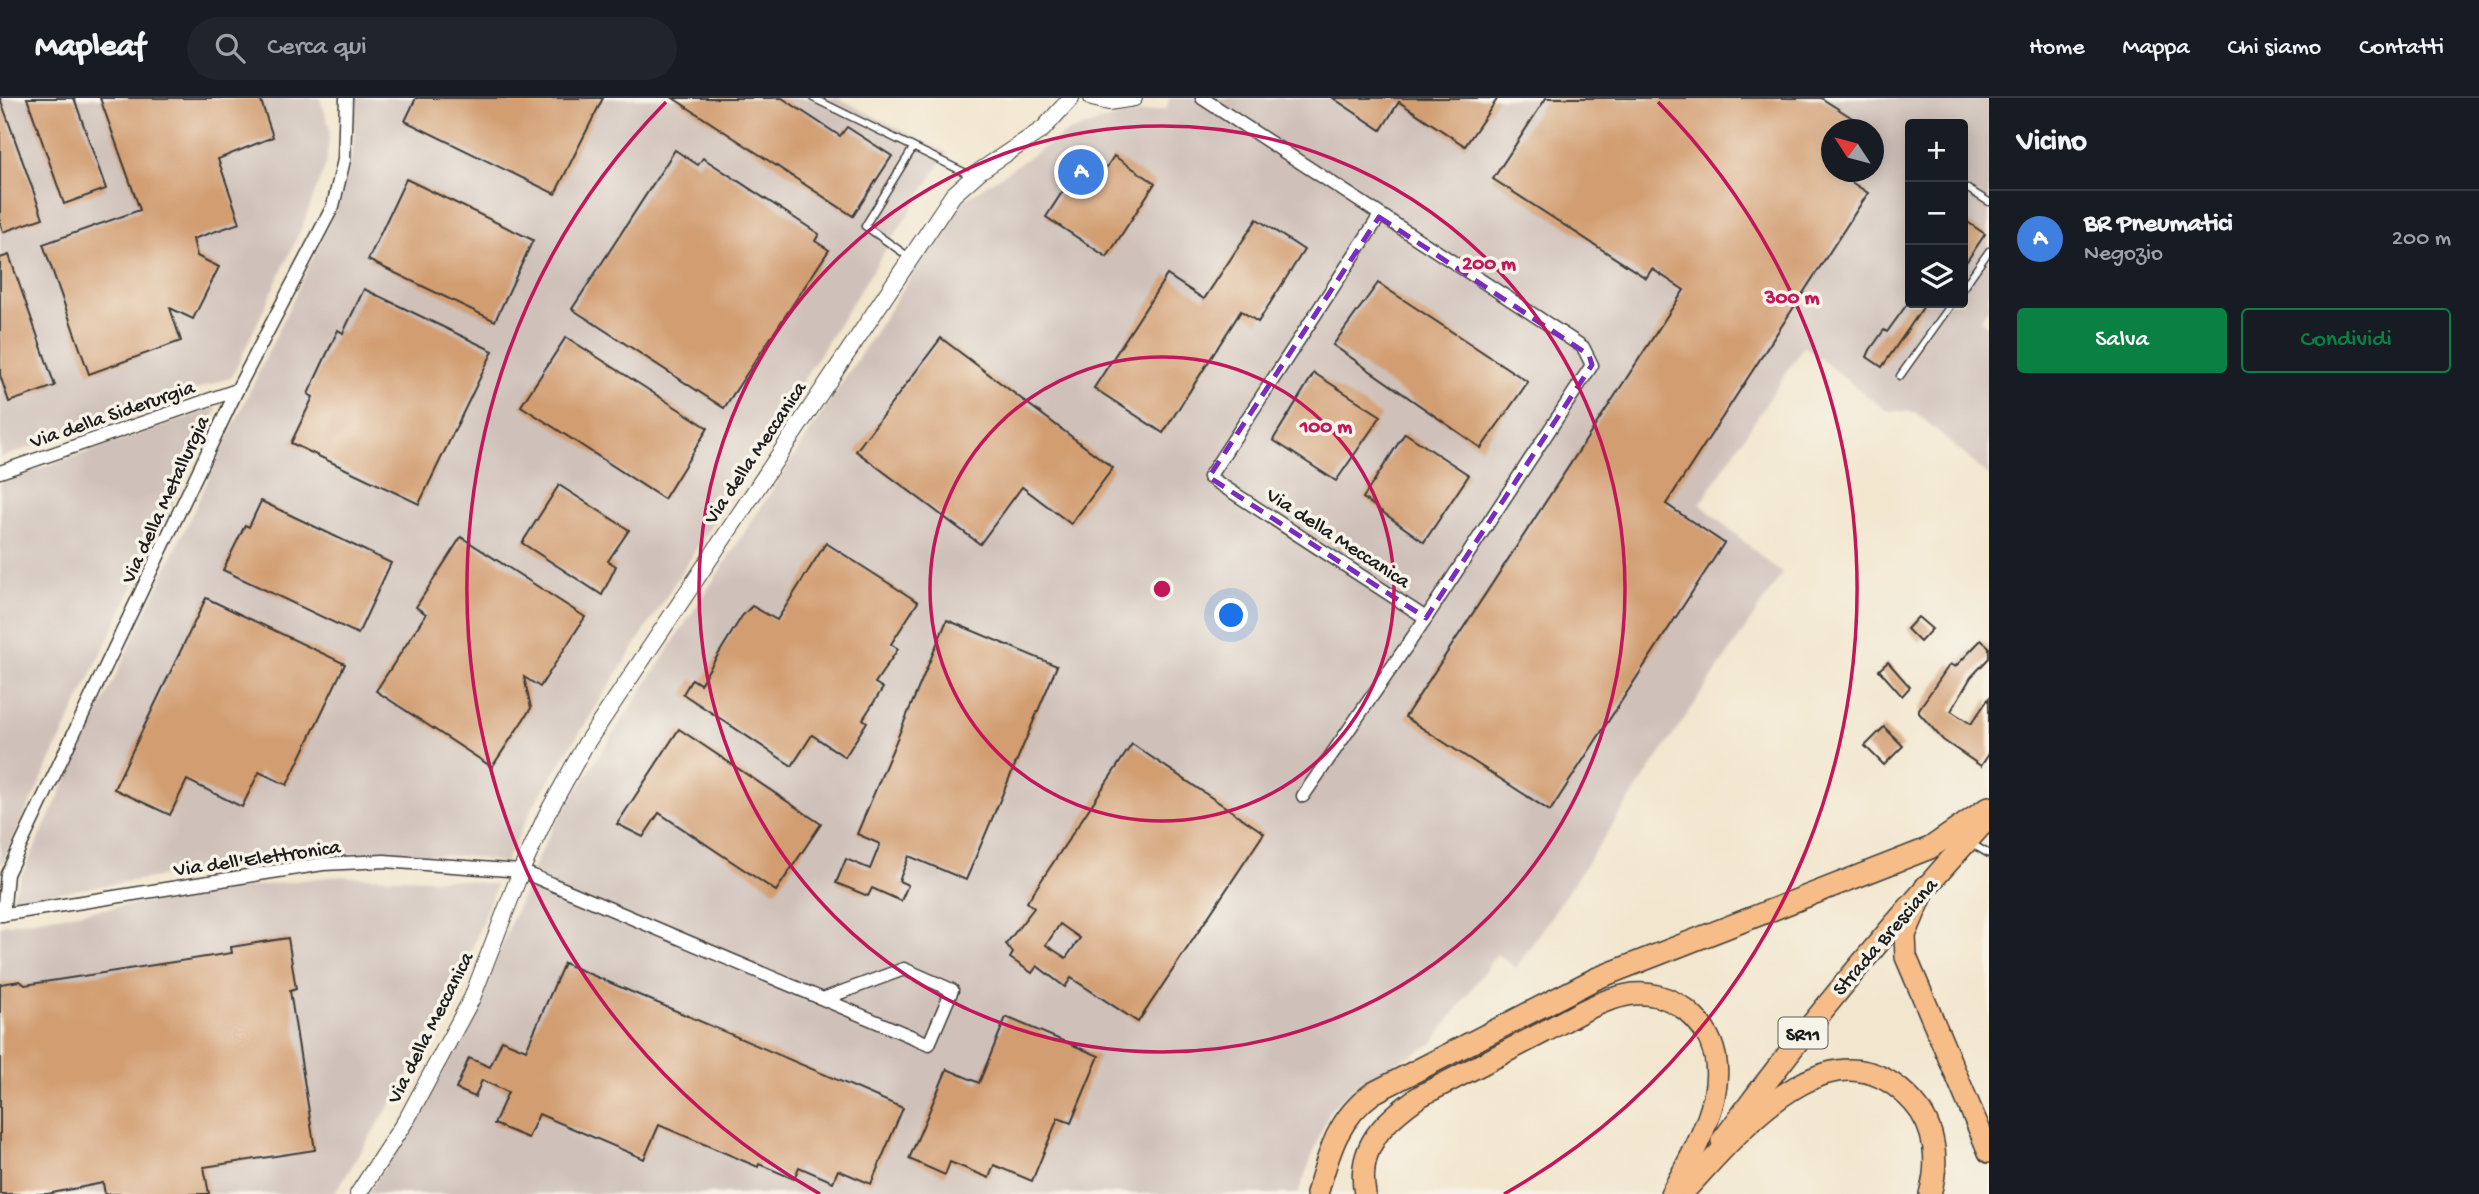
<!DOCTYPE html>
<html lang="it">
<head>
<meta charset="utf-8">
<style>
  :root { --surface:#171b24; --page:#20242c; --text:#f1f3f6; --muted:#9ea1a6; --line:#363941; --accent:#0b8043 }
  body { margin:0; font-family:"Gochi Hand",sans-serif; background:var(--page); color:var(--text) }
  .controls { position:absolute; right:21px; top:21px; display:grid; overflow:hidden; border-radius:7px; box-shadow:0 4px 18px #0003 }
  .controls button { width:63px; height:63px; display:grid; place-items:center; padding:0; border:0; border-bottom:2px solid var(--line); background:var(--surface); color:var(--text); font:35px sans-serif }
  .compass { position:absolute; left:1821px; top:21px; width:63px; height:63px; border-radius:50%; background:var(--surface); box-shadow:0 4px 18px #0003; rotate:306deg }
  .you { position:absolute; left:1232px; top:518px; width:24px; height:24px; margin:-18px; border:5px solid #fff; border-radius:50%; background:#1a73e8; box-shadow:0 0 0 10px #1a73e833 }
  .badge { display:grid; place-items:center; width:46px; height:46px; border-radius:50%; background:var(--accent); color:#fff; font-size:23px; font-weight:700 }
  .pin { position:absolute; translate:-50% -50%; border:4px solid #fff; box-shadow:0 2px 7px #0006 }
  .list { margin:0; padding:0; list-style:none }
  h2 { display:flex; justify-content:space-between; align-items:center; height:91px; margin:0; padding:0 28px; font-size:30px }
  h2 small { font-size:23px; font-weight:400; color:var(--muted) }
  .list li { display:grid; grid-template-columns:46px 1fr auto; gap:21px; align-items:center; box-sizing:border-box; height:98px; padding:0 28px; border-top:2px solid var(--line) }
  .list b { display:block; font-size:26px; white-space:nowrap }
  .list p { margin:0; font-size:23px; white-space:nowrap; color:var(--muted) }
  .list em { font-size:23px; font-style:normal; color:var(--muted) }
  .actions { display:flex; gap:14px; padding:21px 28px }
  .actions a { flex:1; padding:16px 0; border:2px solid var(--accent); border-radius:7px; text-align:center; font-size:24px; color:var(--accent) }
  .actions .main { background:var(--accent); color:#fff }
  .icon { flex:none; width:38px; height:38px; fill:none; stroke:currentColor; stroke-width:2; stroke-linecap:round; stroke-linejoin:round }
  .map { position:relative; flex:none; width:1989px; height:1096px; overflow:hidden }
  header { display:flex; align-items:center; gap:42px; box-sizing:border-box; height:98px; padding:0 35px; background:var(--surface); border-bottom:2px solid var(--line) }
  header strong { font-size:33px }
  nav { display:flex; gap:38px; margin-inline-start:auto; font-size:24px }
  .search { width:490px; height:63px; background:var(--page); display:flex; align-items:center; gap:18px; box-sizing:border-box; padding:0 24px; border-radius:38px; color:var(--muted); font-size:26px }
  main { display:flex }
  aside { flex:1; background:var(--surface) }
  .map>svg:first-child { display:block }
  .industrial { fill:#cfc1ba; fill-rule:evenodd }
  .building { fill:#d29d71; fill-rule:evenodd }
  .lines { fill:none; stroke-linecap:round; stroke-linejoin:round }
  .service-casing { stroke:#3c3a37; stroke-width:9 }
  .minor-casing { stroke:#3c3a37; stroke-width:15 }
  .tertiary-casing { stroke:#3c3a37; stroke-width:18 }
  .primary-casing { stroke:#3c3a37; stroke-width:24 }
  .trunk-casing { stroke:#3c3a37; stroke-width:24 }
  .service { stroke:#fff; stroke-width:6 }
  .minor { stroke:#fff; stroke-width:12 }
  .tertiary { stroke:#fff; stroke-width:16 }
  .primary { stroke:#f7bd88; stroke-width:21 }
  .trunk { stroke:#f7bd88; stroke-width:21 }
  .marked { fill:none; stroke:#7b2cbf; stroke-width:5; stroke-dasharray:14 9; stroke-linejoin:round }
  .ring { fill:none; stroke:#c2185b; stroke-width:3.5 }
  .labels { text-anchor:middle; stroke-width:7; stroke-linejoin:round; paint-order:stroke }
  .shield { fill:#f7f3e8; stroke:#5e5c59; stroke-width:2 }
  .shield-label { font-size:19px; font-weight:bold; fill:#1c1c1c }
  .street-label { font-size:21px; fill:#1c1c1c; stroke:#f7f3e8 }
  .centre { fill:#c2185b; stroke:#f7f3e8; stroke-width:3.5 }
  .ring-label { font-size:21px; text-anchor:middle; font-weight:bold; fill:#c2185b; stroke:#f7f3e8; stroke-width:7; stroke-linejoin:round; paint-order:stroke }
</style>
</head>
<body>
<header>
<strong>Mapleaf</strong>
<div class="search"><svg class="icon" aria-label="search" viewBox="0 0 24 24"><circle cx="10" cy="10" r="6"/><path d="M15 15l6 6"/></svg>Cerca qui</div>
<nav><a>Home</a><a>Mappa</a><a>Chi siamo</a><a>Contatti</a></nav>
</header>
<main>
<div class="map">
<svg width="1989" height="1096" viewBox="0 0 1989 1096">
  <rect width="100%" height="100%" fill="#f7f3e8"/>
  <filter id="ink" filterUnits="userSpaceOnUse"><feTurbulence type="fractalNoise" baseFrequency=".0143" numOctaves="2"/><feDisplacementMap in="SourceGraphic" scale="14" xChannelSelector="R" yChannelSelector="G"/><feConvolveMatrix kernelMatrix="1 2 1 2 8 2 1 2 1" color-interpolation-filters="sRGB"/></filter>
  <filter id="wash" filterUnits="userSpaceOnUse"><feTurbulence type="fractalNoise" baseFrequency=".00686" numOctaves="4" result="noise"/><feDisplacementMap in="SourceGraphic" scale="28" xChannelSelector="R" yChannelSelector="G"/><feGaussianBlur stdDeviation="1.57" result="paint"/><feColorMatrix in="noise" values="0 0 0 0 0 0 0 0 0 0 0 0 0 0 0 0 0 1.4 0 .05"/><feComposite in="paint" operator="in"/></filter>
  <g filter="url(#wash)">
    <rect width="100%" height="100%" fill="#f2e6ce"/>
    <!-- industrial -->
    <g class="industrial">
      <path d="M0 0H320L330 30 326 66 302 129 232 279 0 360Z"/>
      <path d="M352 0H838L947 55 534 707 505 765 465 758 335 755 222 769 10 802 323 138 348 74 354 42Z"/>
      <path d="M1170 0H1989V208L1981 221 1989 229V378L1915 314 1885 312 1804 248 1700 406 1782 476 1516 870 1497 856 1432 946 1358 986 1329 1013 1298 1096H367L435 988 477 908 537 761 558 721 959 105 1066 35 1111 20 1166 11ZM1910 26H1963V205H1910ZM1832 32H1874V74H1832Z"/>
      <path d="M218 309 0 769V384Z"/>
      <path d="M335 778 463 782 496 787 468 861 411 974 334 1096H0V827L225 792Z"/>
    </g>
    <g id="blocks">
      <!-- building -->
      <g class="building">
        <path d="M0 0 43 120 3 134 0 124Z"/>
        <path d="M27 0H74L106 91 64 106Z"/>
        <path d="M100 0H260L273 39 218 61 240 125 193 141 197 158 219 169 193 221 170 210 181 243 89 276 43 146 140 112Z"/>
        <path d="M416 0H603L555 96 405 23Z"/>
        <path d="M673 0H782L840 38 847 29 892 58 853 118Z"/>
        <path d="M1333 0H1498L1465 48 1399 4 1381 32Z"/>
        <path d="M1546 0H1821L1857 23 1851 32H1831V61L1827 68 1868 95 1666 406 1724 445 1550 713 1405 619 1684 192 1652 171 1646 180 1493 81Z"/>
        <path d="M675 52 698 67 703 60 819 136 815 143 829 152 724 310 572 211Z"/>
        <path d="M1114 58 1155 85 1107 159 1046 119 1079 68 1099 81Z"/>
        <path d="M406 81 533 142 495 223 368 162Z"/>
        <path d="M1257 121 1304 152 1258 224 1241 213 1163 335 1094 290 1167 177 1204 201Z"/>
        <path d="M1963 121 1985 136 1963 169Z"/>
        <path d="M9 157 55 288 9 304 0 277V160Z"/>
        <path d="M1378 185 1528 284 1481 350 1333 247Z"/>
        <path d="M364 191 493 253 419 406 291 345 313 299 308 296 338 232 343 235Z"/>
        <path d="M1908 205H1926L1882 269 1867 259 1870 252 1884 232 1887 234Z"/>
        <path d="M566 239 708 330 664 401 521 308Z"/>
        <path d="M941 240 1113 370 1071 426 1022 389 980 446 856 353Z"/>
        <path d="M1314 275 1381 318 1336 383 1273 342Z"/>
        <path d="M1405 335 1469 377 1424 444 1363 400Z"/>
        <path d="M559 387 629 432 608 463 616 468 602 497 522 445Z"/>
        <path d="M261 403 391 465 358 536 223 472 245 427 249 429Z"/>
        <path d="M461 439 585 519 540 589 524 579 531 610 492 669 376 593 426 516 416 509Z"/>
        <path d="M826 445 918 504 891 546 898 551 875 585 883 590 863 621 867 624 845 659 812 637 792 668 683 596 692 581 700 586 742 518 752 508 777 522Z"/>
        <path d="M206 500 345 566 287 687 259 674 242 709 187 682 170 717 114 691Z"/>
        <path d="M1918 519 1932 531 1920 544 1907 531Z"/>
        <path d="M947 522 1057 568 966 782 909 758 899 783 908 787 901 803 872 790 868 798 836 785 846 761 870 771 880 746 857 736Z"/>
        <path d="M1981 542 1989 549V560L1971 579 1951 613 1971 626 1989 600V656L1981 668 1943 642 1919 615V611L1950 566 1955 569Z"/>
        <path d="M1888 564 1910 589 1902 598 1879 572Z"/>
        <path d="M1884 629 1903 648 1884 667 1865 648Z"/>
        <path d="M679 631 821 726 776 793 659 715 643 739 617 726Z"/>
        <path d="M1132 646 1264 735 1138 924 1071 880 1065 889 1037 868 1032 875 1010 860 1013 855 1006 846 1034 810 1027 804ZM1060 826 1080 840 1066 860 1046 847Z"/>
        <path d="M288 840 296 891 290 893 315 1052 204 1069 209 1096H105L103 1085 47 1096H0V886L20 883 25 887 232 855 231 849Z"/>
        <path d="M564 865 903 1010 871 1086 838 1072 833 1084 799 1069 794 1081 759 1066 758 1069 659 1027 644 1061 539 1016 528 1040 494 1026 508 994 482 982 475 999 456 991 469 960 490 969 502 942 526 952Z"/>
        <path d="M1006 919 1099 958 1071 1025 1058 1020 1032 1083 994 1067 989 1080 950 1064 945 1077 909 1061 947 971 979 985Z"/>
      </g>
    </g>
  </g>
  <g filter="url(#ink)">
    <use href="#blocks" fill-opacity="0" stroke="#3c3a37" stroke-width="2"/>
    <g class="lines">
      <!-- service casing -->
      <g class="service-casing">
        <g id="service">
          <path d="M813 0 972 78"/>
          <path d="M1963 88 1989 104"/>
          <path d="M909 159 865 128 913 50"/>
          <path d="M1963 190 1989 153"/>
          <path d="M1900 278 1952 205"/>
          <path d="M1972 746 1989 756"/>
        </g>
      </g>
      <!-- minor casing -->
      <g class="minor-casing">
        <g id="minor">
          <path d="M1202 0 1583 249 1592 267 1426 520 1303 698"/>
          <path d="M1379 119 1209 379 1426 520"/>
          <path d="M0 374 237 292"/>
          <path d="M0 817 323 766 384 763 521 773 929 946 952 892 904 871 823 901"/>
          <path d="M3 817 7 776 237 292 333 108 344 62 346 0"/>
        </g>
      </g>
      <!-- tertiary casing -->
      <g class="tertiary-casing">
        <g id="tertiary">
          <path d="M1092 0 1109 4 1134 0"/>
          <path d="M358 1096 408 1019 472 900 521 773 547 716 585 647 953 97 980 73 1043 31 1071 0"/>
        </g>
      </g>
      <!-- primary casing -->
      <g class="primary-casing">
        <path id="primary" d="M1722 1043C1805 930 1894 823 1989 719"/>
      </g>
      <!-- trunk casing -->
      <g class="trunk-casing">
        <g id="trunk">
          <path d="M1926 788 1905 837 1906 859 1989 1054"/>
          <path d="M1688 1089C1741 1032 1834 915 1914 1005 1936 1030 1939 1065 1930 1096"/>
          <path d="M1317 1096C1329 1055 1337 1021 1373 995L1595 881 1930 750 1989 709"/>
          <path d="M1365 1096C1356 1049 1384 1023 1420 998 1461 977 1503 955 1544 934 1570 920 1597 903 1627 897 1648 893 1670 899 1687 913 1748 964 1701 1041 1671 1096"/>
        </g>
      </g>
      <!-- service -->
      <use href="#service" class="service"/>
      <!-- minor -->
      <use href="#minor" class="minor"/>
      <!-- tertiary -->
      <use href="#tertiary" class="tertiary"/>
      <!-- primary -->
      <use href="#primary" class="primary"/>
      <!-- trunk -->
      <use href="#trunk" class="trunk"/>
    </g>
  </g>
  <!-- marked area -->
  <path class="marked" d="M1379 119 1589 257 1592 267 1426 520 1209 379Z"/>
  <!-- distance rings -->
  <g class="ring">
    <circle cx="1162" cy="491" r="232"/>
    <circle cx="1162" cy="491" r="463"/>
    <path d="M820 1096A695 695 0 0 1 666 4M1658 4A695 695 0 0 1 1504 1096"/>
  </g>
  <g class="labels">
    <!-- shield labels -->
    <rect class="shield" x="1778.5" y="919.5" width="49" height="31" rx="5"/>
    <g class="shield-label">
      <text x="1803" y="942">SR11</text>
    </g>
    <!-- street labels -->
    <g class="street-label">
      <text transform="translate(112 315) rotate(-19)" y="7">Via della Siderurgia</text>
      <text transform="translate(754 354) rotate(-56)" y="7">Via della Meccanica</text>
      <text transform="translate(164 401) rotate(-65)" y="7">Via della Metallurgia</text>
      <text transform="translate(1339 439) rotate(33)" y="7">Via della Meccanica</text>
      <text transform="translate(257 759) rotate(-8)" y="7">Via dell'Elettronica</text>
      <text transform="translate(1884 838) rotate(-49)" y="7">Strada Bresciana</text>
      <text transform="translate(429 929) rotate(-63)" y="7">Via della Meccanica</text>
    </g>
  </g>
  <circle cx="1162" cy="491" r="10" class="centre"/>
  <g class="ring-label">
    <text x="1489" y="171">200 m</text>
    <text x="1792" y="205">300 m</text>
    <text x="1326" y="334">100 m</text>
  </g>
</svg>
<div class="controls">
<button>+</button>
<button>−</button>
<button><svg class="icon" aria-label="layers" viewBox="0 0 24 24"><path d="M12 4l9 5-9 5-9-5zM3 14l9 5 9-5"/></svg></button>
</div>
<svg class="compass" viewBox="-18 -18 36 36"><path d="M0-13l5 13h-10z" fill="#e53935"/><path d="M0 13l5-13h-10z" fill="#9ea1a6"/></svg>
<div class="you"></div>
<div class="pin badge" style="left:1081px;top:74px;background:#3f7fe0">A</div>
</div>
<aside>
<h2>Vicino<small></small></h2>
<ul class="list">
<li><span class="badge" style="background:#3f7fe0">A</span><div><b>BR Pneumatici</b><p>Negozio</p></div><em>200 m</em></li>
</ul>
<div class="actions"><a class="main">Salva</a><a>Condividi</a></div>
</aside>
</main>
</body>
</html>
